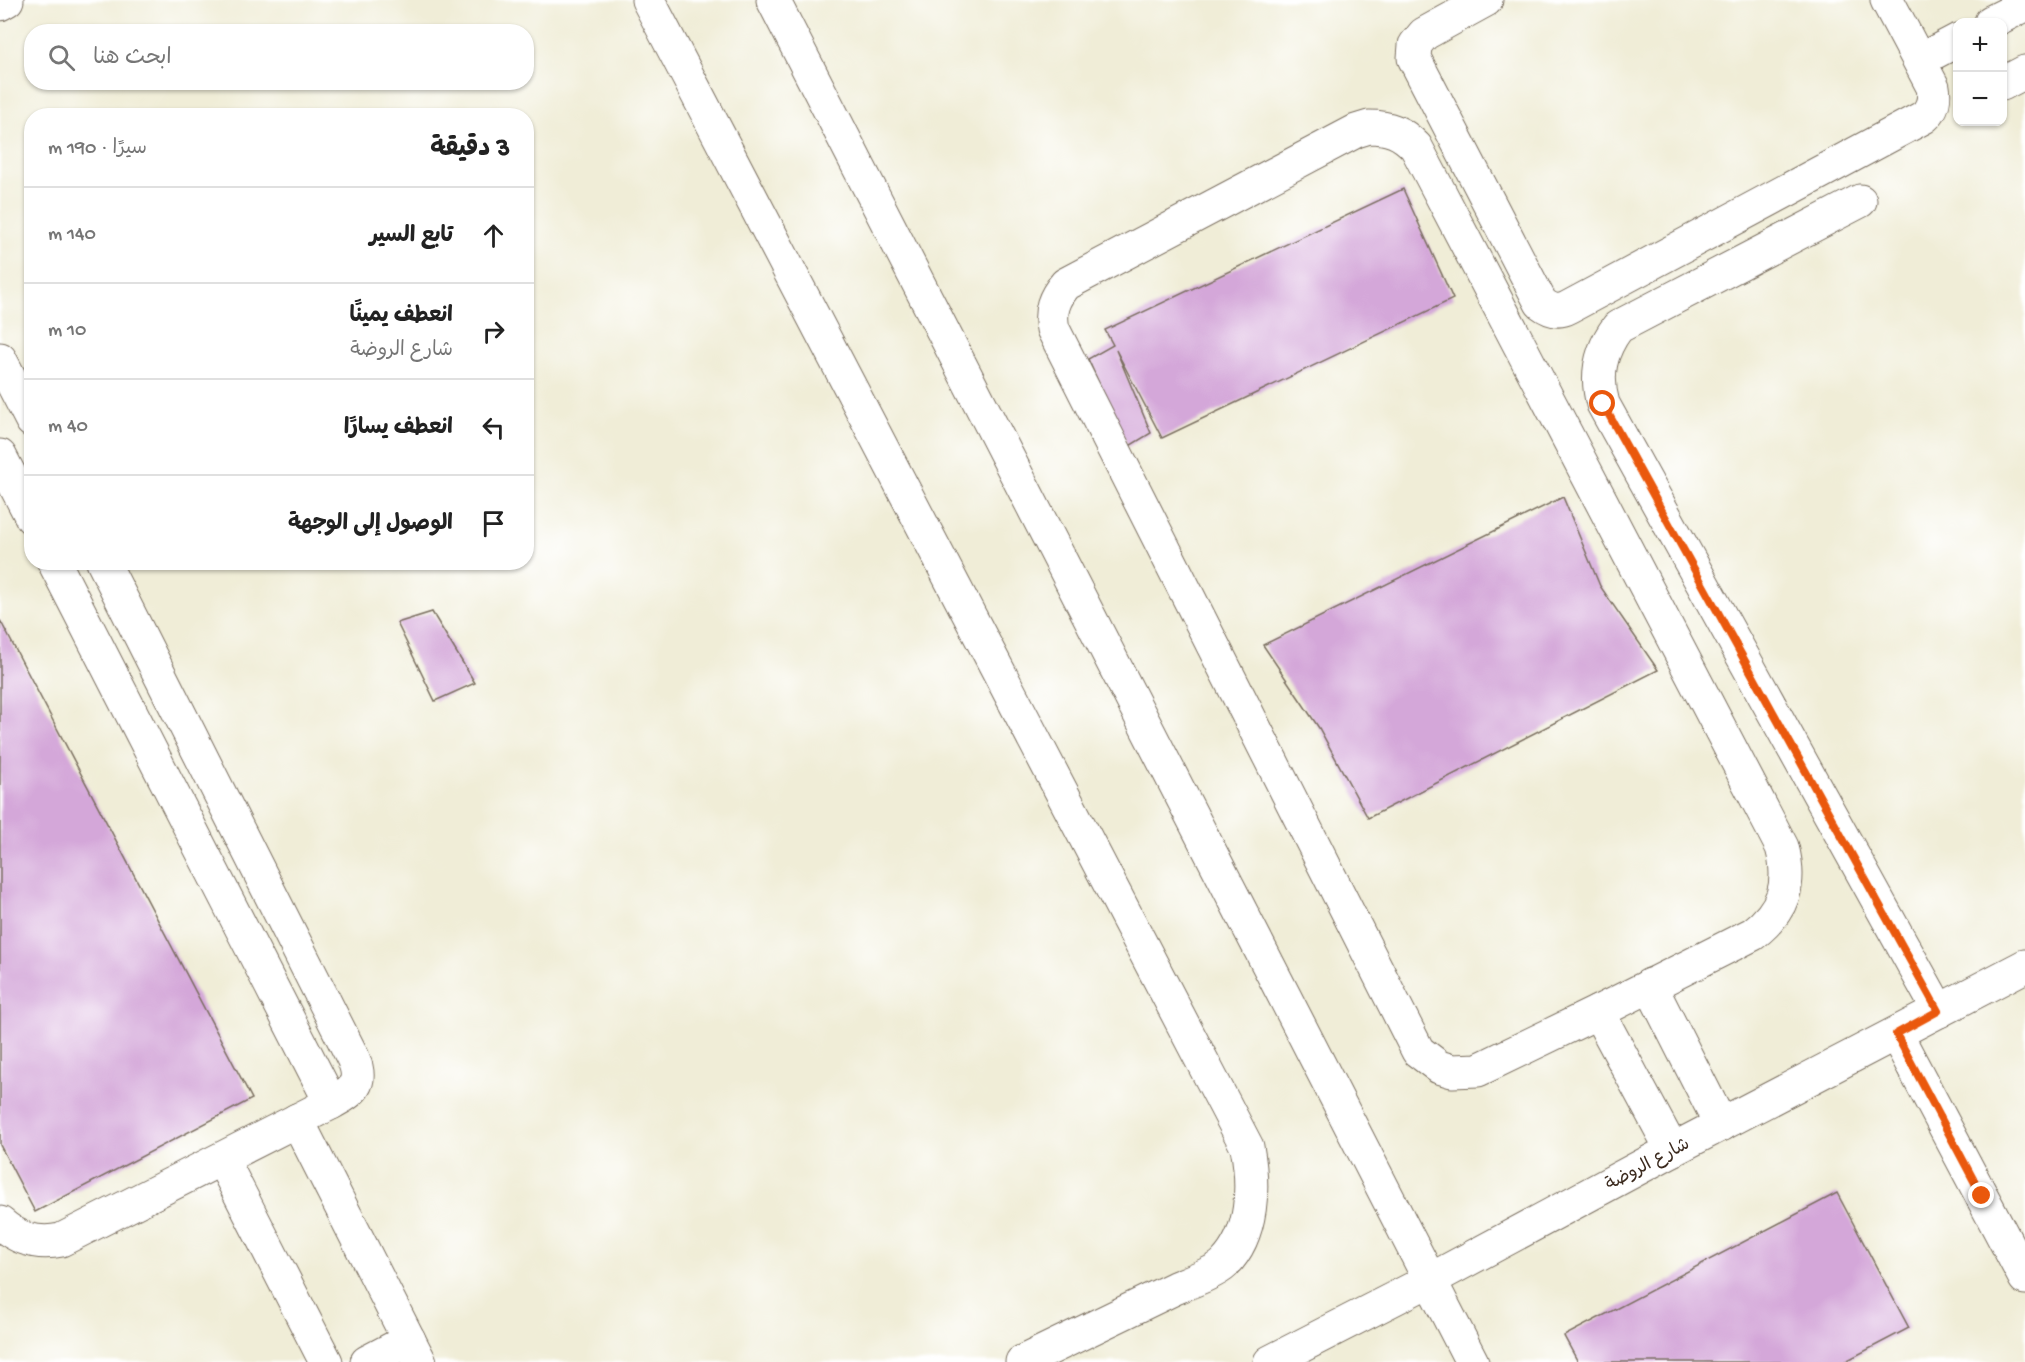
<!DOCTYPE html>
<html lang="ar">
<head>
<meta charset="utf-8">
<style>
  :root { --surface:#fff; --page:#f6f6f6; --text:#222; --muted:#767676; --line:#e0e0e0 }
  body { margin:0; font-family:"Gochi Hand","Playpen Sans Arabic",sans-serif; background:var(--page); color:var(--text); direction:rtl }
  .controls { position:absolute; right:18px; top:18px; display:grid; overflow:hidden; border-radius:12px; box-shadow:0 2px 4px #0004 }
  .controls button { width:54px; height:54px; display:grid; place-items:center; padding:0; border:0; border-bottom:2px solid var(--line); background:var(--surface); color:var(--text); font:30px sans-serif }
  .stop { position:absolute; width:18px; height:18px; margin:-14px; border:4px solid #ea580c; border-radius:50%; background:#fff }
  .stop.end { background:#ea580c; border-color:#fff; box-shadow:0 2px 6px #0008 }
  .list { margin:0; padding:0; list-style:none }
  h2 { display:flex; justify-content:space-between; align-items:center; height:78px; margin:0; padding:0 24px; font-size:26px }
  h2 small { font-size:20px; font-weight:400; color:var(--muted) }
  .list li { display:grid; grid-template-columns:39px 1fr auto; gap:18px; align-items:center; box-sizing:border-box; height:96px; padding:0 24px; border-top:2px solid var(--line) }
  .list b { display:block; font-size:22px; white-space:nowrap }
  .list p { margin:0; font-size:20px; white-space:nowrap; color:var(--muted) }
  .list em { font-size:20px; font-style:normal; color:var(--muted) }
  .icon { flex:none; width:33px; height:33px; fill:none; stroke:currentColor; stroke-width:2; stroke-linecap:round; stroke-linejoin:round }
  .map { position:relative; flex:none; width:2025px; height:1362px; overflow:hidden; direction:ltr }
  .search { position:absolute; background:var(--surface); box-shadow:0 2px 4px #0004; left:24px; top:24px; width:510px; height:66px; display:flex; align-items:center; gap:15px; box-sizing:border-box; padding:0 21px; border-radius:24px; color:var(--muted); font-size:22px }
  .panel { position:absolute; background:var(--surface); box-shadow:0 2px 4px #0004; left:24px; top:108px; width:510px; height:462px; border-radius:24px; direction:rtl }
  .map>svg:first-child { display:block }
  .building { fill:#d4a7d9 }
  .lines { fill:none; stroke-linecap:round; stroke-linejoin:round }
  .minor-casing { stroke:#7a6e5f; stroke-width:35 }
  .minor { stroke:#fff; stroke-width:33 }
  .route { stroke:#ea580c; stroke-width:8 }
  .labels { text-anchor:middle; stroke-width:5; stroke-linejoin:round; paint-order:stroke }
  .street-label { font-size:18px; fill:#3b2a1e; stroke:#fff }
</style>
</head>
<body>
<div class="map">
<svg width="2025" height="1362" viewBox="0 0 2025 1362">
  <rect width="100%" height="100%" fill="#fff"/>
  <filter id="ink" filterUnits="userSpaceOnUse"><feTurbulence type="fractalNoise" baseFrequency=".0167" numOctaves="2"/><feDisplacementMap in="SourceGraphic" scale="12" xChannelSelector="R" yChannelSelector="G"/><feConvolveMatrix kernelMatrix="1 2 1 2 8 2 1 2 1" color-interpolation-filters="sRGB"/></filter>
  <filter id="wash" filterUnits="userSpaceOnUse"><feTurbulence type="fractalNoise" baseFrequency=".008" numOctaves="4" result="noise"/><feDisplacementMap in="SourceGraphic" scale="24" xChannelSelector="R" yChannelSelector="G"/><feGaussianBlur stdDeviation="1.35" result="paint"/><feColorMatrix in="noise" values="0 0 0 0 0 0 0 0 0 0 0 0 0 0 0 0 0 1.4 0 .05"/><feComposite in="paint" operator="in"/></filter>
  <g filter="url(#wash)">
    <rect width="100%" height="100%" fill="#f0edd7"/>
    <g id="blocks">
      <!-- building -->
      <g class="building">
        <path d="M1403 189 1453 299 1162 438 1116 350 1151 433 1128 447 1088 359 1113 345 1105 330Z"/>
        <path d="M1563 497 1600 586 1658 670 1368 818 1319 728 1263 645Z"/>
        <path d="M432 612 475 683 435 701 397 623Z"/>
        <path d="M0 620 252 1099 35 1212 0 1145Z"/>
        <path d="M1837 1193 1909 1328 1844 1362H1578L1564 1336Z"/>
      </g>
    </g>
  </g>
  <g filter="url(#ink)">
    <use href="#blocks" fill-opacity="0" stroke="#7a6e5f" stroke-width="1.5"/>
    <g class="lines">
      <!-- minor casing -->
      <g class="minor-casing">
        <g id="minor">
          <path d="M648 0 1247 1147C1254 1185 1254 1234 1224 1264 1216 1272 1187 1283 1175 1288 1124 1313 1073 1337 1022 1362"/>
          <path d="M773 0 1472 1362"/>
          <path d="M1486 0 1424 34 1415 45 1414 58 1541 303C1550 310 1558 313 1569 307L1924 117C1933 109 1935 98 1933 87L1887 0"/>
          <path d="M0 4 7 0"/>
          <path d="M1991 22 2025 5"/>
          <path d="M1920 60 1958 40"/>
          <path d="M2002 84 2025 72"/>
          <path d="M1369 127C1389 127 1402 132 1416 147L1782 847C1792 884 1784 910 1753 934L1598 1012 1478 1070 1452 1071 1439 1067 1418 1051 1053 329C1049 311 1054 298 1066 284L1356 131Z"/>
          <path d="M1860 201 1618 327C1600 351 1595 375 1603 404L1939 1011"/>
          <path d="M0 359 32 421"/>
          <path d="M0 456 32 518"/>
          <path d="M54 562 331 1103"/>
          <path d="M1650 985 1721 1125"/>
          <path d="M1598 1012 1672 1150"/>
          <path d="M1896 1034 2025 1278"/>
          <path d="M297 1120 420 1362"/>
          <path d="M222 1159 326 1362"/>
          <path d="M0 1223C18 1239 37 1245 61 1240L331 1103C353 1091 364 1084 353 1058L103 562"/>
          <path d="M367 1362 409 1340"/>
          <path d="M1270 1362 1430 1280 1672 1150 2025 966"/>
        </g>
      </g>
      <!-- minor -->
      <use href="#minor" class="minor"/>
    </g>
  </g>
  <g class="lines" filter="url(#ink)">
    <!-- route -->
    <path class="route" d="M1603 404 1938 1011 1896 1034 1982 1196"/>
  </g>
  <g class="labels">
    <!-- street labels -->
    <g class="street-label">
      <text transform="translate(1647 1163) rotate(-28)" y="6">شارع الروضة</text>
    </g>
  </g>
</svg>
<div class="controls">
<button>+</button>
<button>−</button>
</div>
<div class="stop" style="left:1603px;top:404px"></div>
<div class="stop end" style="left:1982px;top:1196px"></div>
<div class="search"><svg class="icon" aria-label="search" viewBox="0 0 24 24"><circle cx="10" cy="10" r="6"/><path d="M15 15l6 6"/></svg>ابحث هنا</div>
<section class="panel">
<h2>3 دقيقة<small>سيرًا · 190 m</small></h2>
<ul class="list">
<li><svg class="icon" aria-label="ahead" viewBox="0 0 24 24"><path d="M12 20V5M6 11l6-6 6 6"/></svg><div><b>تابع السير</b></div><em>140 m</em></li>
<li><svg class="icon" aria-label="right" viewBox="0 0 24 24"><path d="M7 20v-9h11M14 6l5 5-5 5"/></svg><div><b>انعطف يمينًا</b><p>شارع الروضة</p></div><em>10 m</em></li>
<li><svg class="icon" aria-label="left" viewBox="0 0 24 24"><path d="M17 20v-9H6M10 6l-5 5 5 5"/></svg><div><b>انعطف يسارًا</b></div><em>40 m</em></li>
<li><svg class="icon" aria-label="arrive" viewBox="0 0 24 24"><path d="M6 21V4h12l-3 4 3 4H6"/></svg><div><b>الوصول إلى الوجهة</b></div></li>
</ul>
</section>
</div>
</body>
</html>
